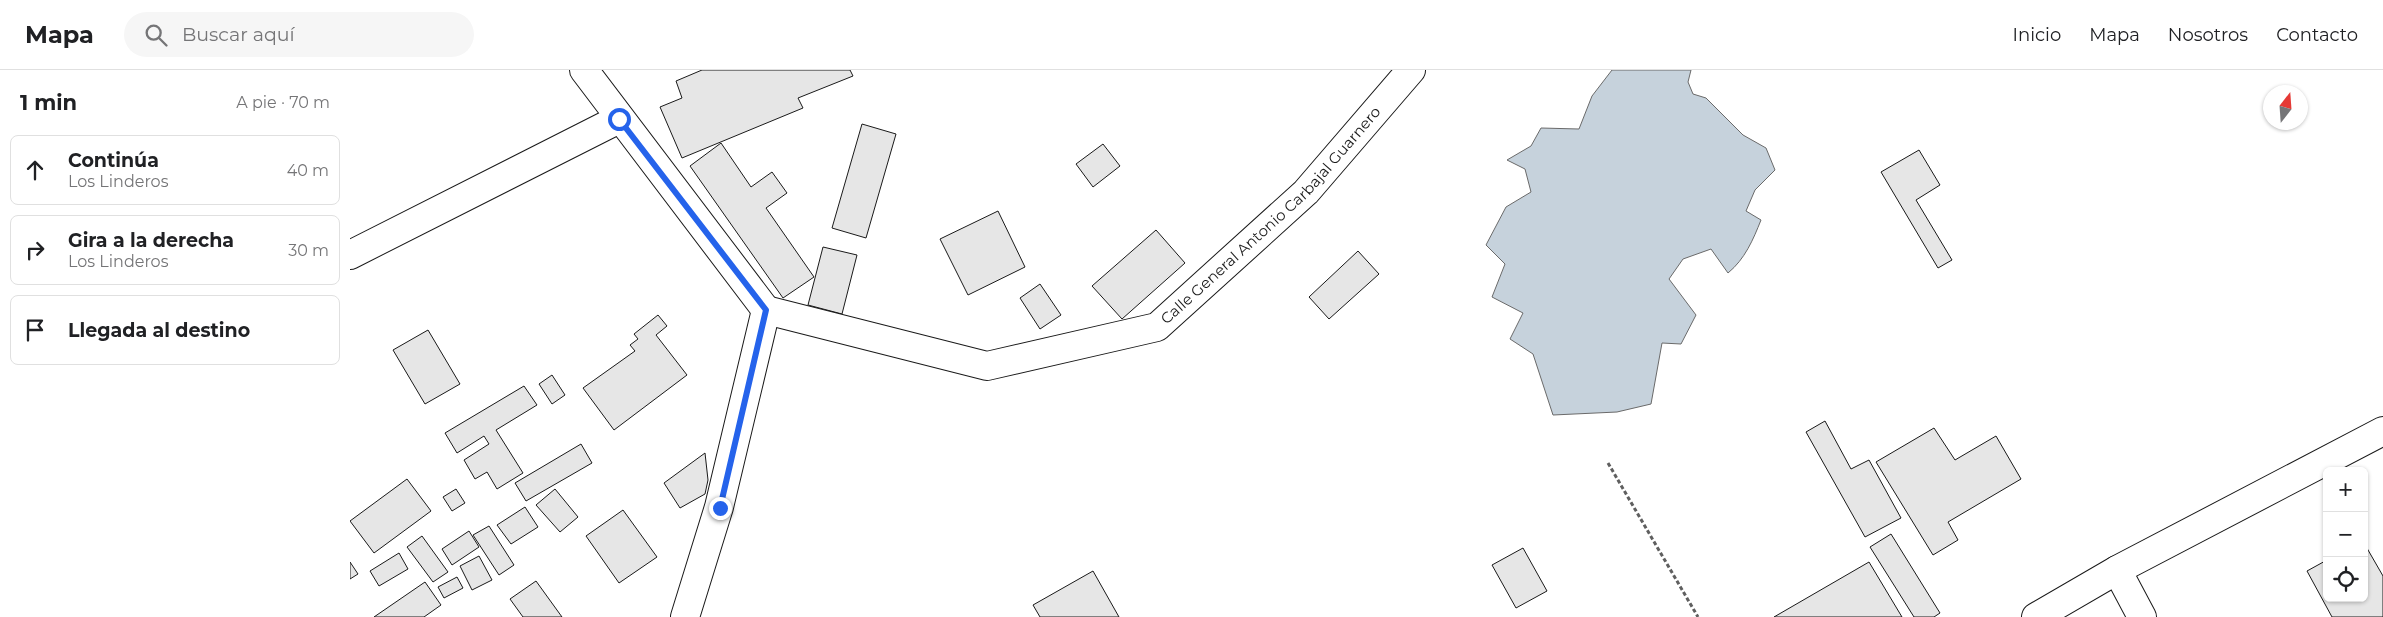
<!DOCTYPE html>
<html lang="es">
<head>
<meta charset="utf-8">
<style>
  :root { --surface:#fff; --page:#f6f6f6; --text:#202124; --muted:#757577; --line:#e0e0e0 }
  body { margin:0; font-family:Montserrat,sans-serif; background:var(--page); color:var(--text) }
  .controls { position:absolute; right:15px; bottom:15px; display:grid; overflow:hidden; border-radius:8px; box-shadow:0 1px 4px #0004 }
  .controls button { width:45px; height:45px; display:grid; place-items:center; padding:0; border:0; border-bottom:1px solid var(--line); background:var(--surface); color:var(--text); font:25px sans-serif }
  .compass { position:absolute; left:1913px; top:15px; width:45px; height:45px; border-radius:50%; background:var(--surface); box-shadow:0 1px 4px #0004; rotate:17deg }
  .stop { position:absolute; width:15px; height:15px; margin:-11px; border:4px solid #2563eb; border-radius:50%; background:#fff }
  .stop.end { background:#2563eb; border-color:#fff; box-shadow:0 1px 5px #0008 }
  .list { margin:0; padding:0; list-style:none }
  h2 { display:flex; justify-content:space-between; align-items:center; height:65px; margin:0; padding:0 20px; font-size:21px }
  h2 small { font-size:16px; font-weight:400; color:var(--muted) }
  .list li { display:grid; grid-template-columns:32px 1fr auto; gap:15px; align-items:center; box-sizing:border-box; height:70px; margin:0 10px 10px; padding:0 10px; border:1px solid var(--line); border-radius:8px }
  .list b { display:block; font-size:19px; white-space:nowrap }
  .list p { margin:0; font-size:16px; white-space:nowrap; color:var(--muted) }
  .list em { font-size:16px; font-style:normal; color:var(--muted) }
  .icon { flex:none; width:28px; height:28px; fill:none; stroke:currentColor; stroke-width:2; stroke-linecap:round; stroke-linejoin:round }
  .map { position:relative; flex:none; width:2033px; height:547px; overflow:hidden }
  header { display:flex; align-items:center; gap:30px; box-sizing:border-box; height:70px; padding:0 25px; background:var(--surface); border-bottom:1px solid var(--line) }
  header strong { font-size:24px }
  nav { display:flex; gap:28px; margin-inline-start:auto; font-size:18px }
  .search { width:350px; height:45px; background:var(--page); display:flex; align-items:center; gap:12px; box-sizing:border-box; padding:0 18px; border-radius:28px; color:var(--muted); font-size:19px }
  main { display:flex }
  aside { flex:1; background:var(--surface) }
  .map>svg:first-child { display:block }
  .water { fill:#c6d2dc; stroke:#6a6a6a }
  .building { fill:#e6e6e6; stroke:#1a1a1a }
  .lines { fill:none; stroke-linecap:round; stroke-linejoin:round }
  .street-casing { stroke:#1a1a1a; stroke-width:30 }
  .secondary-casing { stroke:#1a1a1a; stroke-width:30 }
  .path { stroke:#5f5f5f; stroke-width:3; stroke-dasharray:4 2.5; stroke-linecap:butt }
  .street { stroke:#fff; stroke-width:28 }
  .secondary { stroke:#fff; stroke-width:28 }
  .route { stroke:#2563eb; stroke-width:6 }
  .labels { text-anchor:middle; stroke-width:4; stroke-linejoin:round; paint-order:stroke }
  .street-label { font-size:15px; fill:#1a1a1a; stroke:#fff }
</style>
</head>
<body>
<header>
<strong>Mapa</strong>
<div class="search"><svg class="icon" aria-label="search" viewBox="0 0 24 24"><circle cx="10" cy="10" r="6"/><path d="M15 15l6 6"/></svg>Buscar aquí</div>
<nav><a>Inicio</a><a>Mapa</a><a>Nosotros</a><a>Contacto</a></nav>
</header>
<main>
<aside>
<h2>1 min<small>A pie · 70 m</small></h2>
<ul class="list">
<li><svg class="icon" aria-label="ahead" viewBox="0 0 24 24"><path d="M12 20V5M6 11l6-6 6 6"/></svg><div><b>Continúa</b><p>Los Linderos</p></div><em>40 m</em></li>
<li><svg class="icon" aria-label="right" viewBox="0 0 24 24"><path d="M7 20v-9h11M14 6l5 5-5 5"/></svg><div><b>Gira a la derecha</b><p>Los Linderos</p></div><em>30 m</em></li>
<li><svg class="icon" aria-label="arrive" viewBox="0 0 24 24"><path d="M6 21V4h12l-3 4 3 4H6"/></svg><div><b>Llegada al destino</b></div></li>
</ul>
</aside>
<div class="map">
<svg width="2033" height="547" viewBox="0 0 2033 547">
  <rect width="100%" height="100%" fill="#fff"/>
  <!-- water -->
  <path class="water" d="M1262 0H1341L1338 12 1343 24 1356 28 1393 65 1416 78 1425 100 1405 120 1396 141 1411 150C1403 170 1395 189 1378 203L1361 179 1333 189 1319 209 1346 245 1331 274 1312 273 1301 334 1267 342 1203 345 1183 284 1160 269 1173 243 1142 227 1155 194 1136 175 1156 137 1181 122 1175 99 1157 90 1181 76 1191 58 1229 59 1242 26Z"/>
  <!-- building -->
  <g class="building">
    <path d="M352 0H500L503 6 448 28 453 38 332 88 310 37 332 28 326 11Z"/>
    <path d="M512 54 546 64 516 168 482 158Z"/>
    <path d="M371 73 401 117 422 102 437 123 416 138 464 207 433 228 340 96Z"/>
    <path d="M753 74 770 96 743 117 726 94Z"/>
    <path d="M1569 80 1590 115 1566 130 1602 190 1588 198 1531 102Z"/>
    <path d="M648 141 675 197 618 225 590 169Z"/>
    <path d="M806 160 835 193 772 249 742 216Z"/>
    <path d="M473 177 507 185 492 244 458 235Z"/>
    <path d="M1008 181 1029 204 979 249 959 227Z"/>
    <path d="M690 214 711 245 690 259 670 228Z"/>
    <path d="M308 245 317 256 306 265 337 305 264 360 233 318 285 281 280 275 288 269 284 264Z"/>
    <path d="M78 260 110 314 75 334 43 280Z"/>
    <path d="M202 305 215 325 202 334 189 314Z"/>
    <path d="M174 316 187 335 146 360 173 403 147 419 137 402 125 409 114 390 139 374 134 366 107 383 95 363Z"/>
    <path d="M1475 351 1501 399 1519 390 1551 448 1515 467 1456 362Z"/>
    <path d="M1584 358 1605 390 1646 366 1671 409 1598 452 1608 470 1583 485 1526 392Z"/>
    <path d="M231 374 242 393 176 431 165 413Z"/>
    <path d="M355 383 358 410 355 424 330 438 314 413Z"/>
    <path d="M57 409 81 441 24 483 0 451Z"/>
    <path d="M106 419 115 433 102 441 93 427Z"/>
    <path d="M205 419 228 447 210 462 186 435Z"/>
    <path d="M175 437 188 457 161 474 147 455Z"/>
    <path d="M273 440 307 487 269 513 236 466Z"/>
    <path d="M139 456 164 495 149 505 123 465Z"/>
    <path d="M119 461 129 477 102 495 92 479Z"/>
    <path d="M1541 464 1590 543 1584 547H1564L1520 477Z"/>
    <path d="M72 466 98 502 83 512 57 477Z"/>
    <path d="M2014 473 2033 506V547H1982L1957 501 1977 490V528H2014Z"/>
    <path d="M1173 478 1197 521 1166 538 1142 495Z"/>
    <path d="M49 483 58 499 29 516 20 501Z"/>
    <path d="M129 486 142 510 122 520 110 496Z"/>
    <path d="M0 492 8 504 0 509Z"/>
    <path d="M1519 492 1552 547H1424Z"/>
    <path d="M743 501 769 547H690L683 535Z"/>
    <path d="M107 507 113 518 94 528 88 517Z"/>
    <path d="M186 511 212 547H173L160 529Z"/>
    <path d="M75 512 91 535 74 547H24Z"/>
  </g>
  <g class="lines">
    <!-- street casing -->
    <g class="street-casing">
      <g id="street">
        <path d="M234 0 416 240"/>
        <path d="M0 185 269 49"/>
        <path id="s1" d="M416 240 637 296 807 257 956 122 1061 0"/>
        <path d="M1767 500 1792 547"/>
        <path d="M335 547 369 437 416 240"/>
      </g>
    </g>
    <!-- secondary casing -->
    <g class="secondary-casing">
      <path id="secondary" d="M1686 547 1767 500 2033 361"/>
    </g>
    <!-- path -->
    <path class="path" d="M1258 393 1348 547"/>
    <!-- street -->
    <use href="#street" class="street"/>
    <!-- secondary -->
    <use href="#secondary" class="secondary"/>
  </g>
  <g class="lines">
    <!-- route -->
    <path class="route" d="M269 49 416 240 370 438"/>
  </g>
  <g class="labels">
    <!-- street labels -->
    <g class="street-label">
      <text dy="5" stroke="none"><textPath href="#s1" startOffset="562">Calle General Antonio Carbajal Guarnero</textPath></text>
    </g>
  </g>
</svg>
<div class="controls">
<button>+</button>
<button>−</button>
<button><svg class="icon" aria-label="locate" viewBox="0 0 24 24"><circle cx="12" cy="12" r="6"/><path d="M12 2v4M12 18v4M2 12h4M18 12h4"/></svg></button>
</div>
<svg class="compass" viewBox="-18 -18 36 36"><path d="M0-13l5 13h-10z" fill="#e53935"/><path d="M0 13l5-13h-10z" fill="#757577"/></svg>
<div class="stop" style="left:269px;top:49px"></div>
<div class="stop end" style="left:370px;top:438px"></div>
</div>
</main>
</body>
</html>
